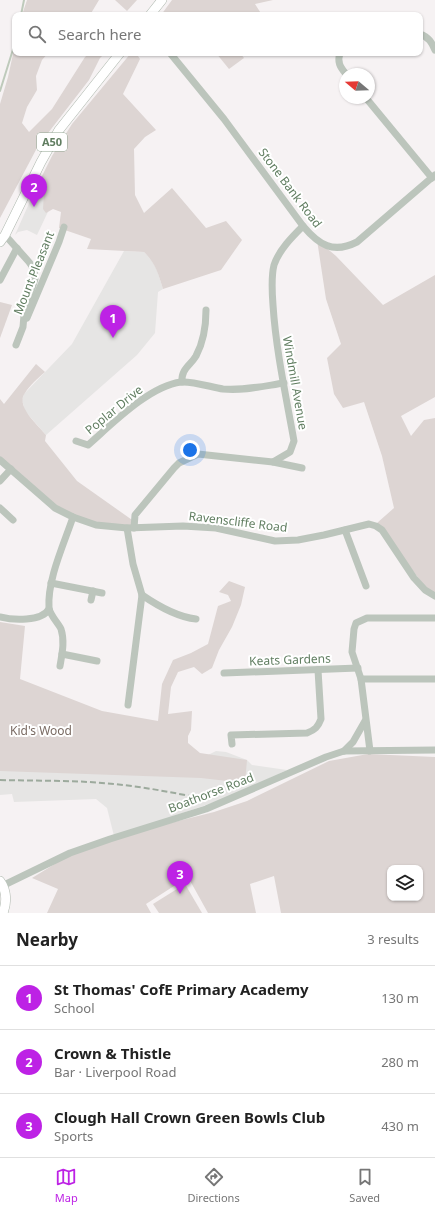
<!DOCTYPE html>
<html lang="en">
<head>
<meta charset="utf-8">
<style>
  :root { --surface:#fff; --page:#f2f2f2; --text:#222; --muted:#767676; --line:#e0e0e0; --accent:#bd22e5 }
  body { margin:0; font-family:"Noto Sans",sans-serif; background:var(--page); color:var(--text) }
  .controls { position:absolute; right:12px; bottom:12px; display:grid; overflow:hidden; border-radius:8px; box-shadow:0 1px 3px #0004 }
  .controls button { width:36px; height:36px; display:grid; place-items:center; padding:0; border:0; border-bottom:1px solid var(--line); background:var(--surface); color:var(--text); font:20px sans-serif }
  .compass { position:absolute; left:339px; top:68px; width:36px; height:36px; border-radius:50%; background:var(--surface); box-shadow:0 1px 3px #0004; rotate:289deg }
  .you { position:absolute; left:190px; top:450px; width:14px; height:14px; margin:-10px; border:3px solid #fff; border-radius:50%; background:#1a73e8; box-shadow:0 0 0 6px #1a73e833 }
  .badge { display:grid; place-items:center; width:26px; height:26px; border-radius:50%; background:var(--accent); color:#fff; font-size:13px; font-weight:700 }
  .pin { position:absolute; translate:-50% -33px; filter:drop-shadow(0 1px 2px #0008) }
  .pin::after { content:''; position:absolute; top:21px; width:14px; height:12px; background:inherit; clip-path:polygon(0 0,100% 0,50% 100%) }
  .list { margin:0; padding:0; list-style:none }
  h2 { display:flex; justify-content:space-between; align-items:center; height:52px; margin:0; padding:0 16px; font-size:17px }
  h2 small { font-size:13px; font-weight:400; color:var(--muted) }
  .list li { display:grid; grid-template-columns:26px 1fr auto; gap:12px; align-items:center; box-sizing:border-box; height:64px; padding:0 16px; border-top:1px solid var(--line) }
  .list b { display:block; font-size:15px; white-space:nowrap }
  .list p { margin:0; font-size:13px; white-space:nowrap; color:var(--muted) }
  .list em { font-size:13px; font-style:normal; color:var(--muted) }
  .icon { flex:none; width:22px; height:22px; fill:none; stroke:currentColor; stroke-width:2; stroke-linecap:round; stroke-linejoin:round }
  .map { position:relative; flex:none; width:435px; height:913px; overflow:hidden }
  .search { position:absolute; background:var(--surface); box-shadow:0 1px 3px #0004; left:12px; right:12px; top:12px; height:44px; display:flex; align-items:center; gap:10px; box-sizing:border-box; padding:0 14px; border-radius:8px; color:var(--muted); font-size:15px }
  .sheet { height:244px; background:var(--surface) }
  nav { display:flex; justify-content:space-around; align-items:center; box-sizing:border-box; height:56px; border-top:1px solid var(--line); background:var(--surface); font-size:11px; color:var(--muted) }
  nav a { display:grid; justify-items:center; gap:2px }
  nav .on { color:var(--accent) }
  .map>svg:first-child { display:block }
  .built { fill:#e6e5e4 }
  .green { fill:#ddd5d3; fill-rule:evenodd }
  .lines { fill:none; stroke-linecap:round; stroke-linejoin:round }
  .stream { stroke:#becabb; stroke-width:2 }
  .major-casing { stroke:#adb7ad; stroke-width:10 }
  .minor { stroke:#bcc5bc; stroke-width:7 }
  .major { stroke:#fff; stroke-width:9 }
  .rail { stroke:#9daa9d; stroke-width:2; stroke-dasharray:6 3; stroke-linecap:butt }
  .labels { text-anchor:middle; stroke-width:4; stroke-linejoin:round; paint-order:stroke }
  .shield { fill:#fff; stroke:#90a490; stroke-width:1 }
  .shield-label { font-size:11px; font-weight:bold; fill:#607d60 }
  .street-label { font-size:12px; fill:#607d60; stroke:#fff }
  .park-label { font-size:12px; fill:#7a6b63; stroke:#fff }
</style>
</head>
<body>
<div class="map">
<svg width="435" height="913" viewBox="0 0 435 913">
  <rect width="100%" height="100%" fill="#f6f2f3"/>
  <!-- built -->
  <g class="built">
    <path d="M35 190 54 199 37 235 27 230 18 232 15 235Z"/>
    <path d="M124 251 144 252 152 261 157 270 163 289 158 292 155 333 137 355 46 435 25 411 22 400 24 394 72 344Z"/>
    <path d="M216 751 226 752 247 760 252 765 287 770 224 799 114 836 107 808 96 799 14 802 12 794 0 795V753L208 755Z"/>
  </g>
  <!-- green -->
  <g class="green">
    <path d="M27 0H99L90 15H22Z"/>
    <path d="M115 0H137L127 11Z"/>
    <path d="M172 0H273L255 4 262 15H161Z"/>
    <path d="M15 45V53H48L42 60 36 76 37 90 27 107 22 123 29 132 52 109 85 57 90 53H105L100 58 89 80 38 146 0 218V104L8 77Z"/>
    <path d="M131 53H141L138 56 140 59 123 94 156 130 145 137 134 149 135 195 144 213 172 188 206 228 226 221 242 240 221 270 163 289C158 273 156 264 144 252L87 249 91 239 59 228 61 212 53 209 46 213 43 209 44 193 37 186 52 156 72 124Z"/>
    <path d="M216 53H240L244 58 229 69Z"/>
    <path d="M317 240 336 256 383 305 435 275V397L401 416 411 436 424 420 435 418V595L426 588 377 523 394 508 382 456 364 402 343 408 334 394 327 358 341 344 326 299Z"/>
    <path d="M0 302 12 305 0 338Z"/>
    <path d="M36 364 45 372C38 378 30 385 25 393 15 406 38 425 46 435L45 441 77 481 135 522 134 528 96 525 55 508 0 460V399L4 404Z"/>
    <path d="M229 581 245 587 241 605 232 627 219 650 212 668 202 674 194 667 178 672 171 687 168 714 192 711 191 730 188 736V743L200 753 247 760 245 783 201 778 0 771V622L25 626 20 679 102 711 158 721 162 684 173 660 191 653 208 644 218 606 231 601 228 595 219 592Z"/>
    <path d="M368 754 435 757V913H281L274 876 250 884 256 913H208L188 877 146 904 151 913H47L58 889 32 878 71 854 158 826 214 812 247 801 329 761ZM390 868H420V898H390Z"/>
    <path d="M185 884 202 913H159L153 904Z"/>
  </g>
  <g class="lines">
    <!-- stream -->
    <g class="stream">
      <path d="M21 15 24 0"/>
      <path d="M0 91 15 43"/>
    </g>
    <!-- major casing -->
    <g class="major-casing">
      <g id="major">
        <path d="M150 15 162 0"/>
        <path d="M0 242 5 235 41 162 59 130 120 53"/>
        <path d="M0 881C7 891 7 902 3 913"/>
      </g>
    </g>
    <!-- minor -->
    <g class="minor">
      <path d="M420 34C429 37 432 43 435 50"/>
      <path d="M170 53 224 119 303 226C319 245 333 254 357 242L435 175"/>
      <path d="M340 53C337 62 340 67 346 74"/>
      <path d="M366 98 432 178"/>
      <path d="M5 235 29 262 34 269 35 279 24 315 23 327 16 345"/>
      <path d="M0 280 17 248"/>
      <path d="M27 318 59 242 64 227"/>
      <path d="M182 382C181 369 190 366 196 356 204 341 206 327 206 310"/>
      <path d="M76 441 88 445C111 425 149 386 181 382 192 381 211 387 223 389 243 391 264 386 284 383"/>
      <path d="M0 460 55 508 73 517 96 525 127 528 183 526 216 528 275 541 298 540 324 535 369 524 376 526 382 530 414 578 425 590 435 596"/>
      <path d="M273 462 302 468"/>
      <path d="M0 481 11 469"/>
      <path d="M0 508 13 520"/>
      <path d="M127 528 133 564 142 595 128 705"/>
      <path d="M134 528 135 515 174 468 179 463 198 454 207 455 273 462 290 452 294 441C286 396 276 351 273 305 272 292 271 277 274 265 279 250 292 237 303 226"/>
      <path d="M345 530 366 586"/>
      <path d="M51 583 102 593"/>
      <path d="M142 595C158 606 177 617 196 619"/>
      <path d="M91 600 93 591"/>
      <path d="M0 617C12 620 42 622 49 609"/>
      <path d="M62 654 97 661"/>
      <path d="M60 666C62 654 65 641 61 629 58 623 50 615 49 608 47 580 64 544 73 517"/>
      <path d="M224 673 358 668"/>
      <path d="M361 679H435"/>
      <path d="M232 744 231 735 307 733C315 730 318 727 321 719L318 670"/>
      <path d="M344 751 353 742 365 721"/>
      <path d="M370 751 361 679 352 652 354 629 356 623 367 618H435"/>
      <path d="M0 887 70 853 110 839 206 809 326 757 344 751 435 750"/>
    </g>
    <!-- major -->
    <use href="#major" class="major"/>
    <!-- rail -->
    <path class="rail" d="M0 780C38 781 76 780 114 784 145 787 175 793 205 799"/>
  </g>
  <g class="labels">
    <!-- shield labels -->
    <rect class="shield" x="37" y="133" width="30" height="18" rx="3"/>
    <g class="shield-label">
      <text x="52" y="146">A50</text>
    </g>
    <!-- street labels -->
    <g class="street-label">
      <text transform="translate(290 188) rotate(53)" y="4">Stone Bank Road</text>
      <text transform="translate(34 273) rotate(-68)" y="4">Mount Pleasant</text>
      <text transform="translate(295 383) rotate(80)" y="4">Windmill Avenue</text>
      <text transform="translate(114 410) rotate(-39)" y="4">Poplar Drive</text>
      <text transform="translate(238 522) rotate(7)" y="4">Ravenscliffe Road</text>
      <text transform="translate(290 660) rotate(-2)" y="4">Keats Gardens</text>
      <text transform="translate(211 793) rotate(-21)" y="4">Boathorse Road</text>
    </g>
    <!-- park labels -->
    <g class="park-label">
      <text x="41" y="735">Kid's Wood</text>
    </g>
  </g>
</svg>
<div class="controls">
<button><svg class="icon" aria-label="layers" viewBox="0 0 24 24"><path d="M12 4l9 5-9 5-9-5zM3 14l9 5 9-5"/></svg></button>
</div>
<svg class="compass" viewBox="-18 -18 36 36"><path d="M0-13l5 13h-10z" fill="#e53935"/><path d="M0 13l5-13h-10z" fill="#767676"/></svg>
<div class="you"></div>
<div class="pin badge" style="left:113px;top:338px">1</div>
<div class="pin badge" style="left:34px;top:207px">2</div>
<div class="pin badge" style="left:180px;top:894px">3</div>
<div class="search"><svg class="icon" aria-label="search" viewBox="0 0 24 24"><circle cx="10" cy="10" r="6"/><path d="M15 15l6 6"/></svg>Search here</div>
</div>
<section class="sheet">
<h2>Nearby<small>3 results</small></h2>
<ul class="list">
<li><span class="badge">1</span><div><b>St Thomas' CofE Primary Academy</b><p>School</p></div><em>130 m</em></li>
<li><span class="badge">2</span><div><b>Crown &amp; Thistle</b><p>Bar · Liverpool Road</p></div><em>280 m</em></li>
<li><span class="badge">3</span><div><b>Clough Hall Crown Green Bowls Club</b><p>Sports</p></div><em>430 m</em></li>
</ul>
</section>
<nav>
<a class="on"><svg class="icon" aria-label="map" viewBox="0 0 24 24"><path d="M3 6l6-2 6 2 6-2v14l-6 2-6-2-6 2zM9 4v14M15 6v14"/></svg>Map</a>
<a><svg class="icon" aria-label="directions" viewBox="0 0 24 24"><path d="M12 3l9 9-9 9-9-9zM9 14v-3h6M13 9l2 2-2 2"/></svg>Directions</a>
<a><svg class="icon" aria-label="saved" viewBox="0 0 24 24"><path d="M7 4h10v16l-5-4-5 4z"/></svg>Saved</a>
</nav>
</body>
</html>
